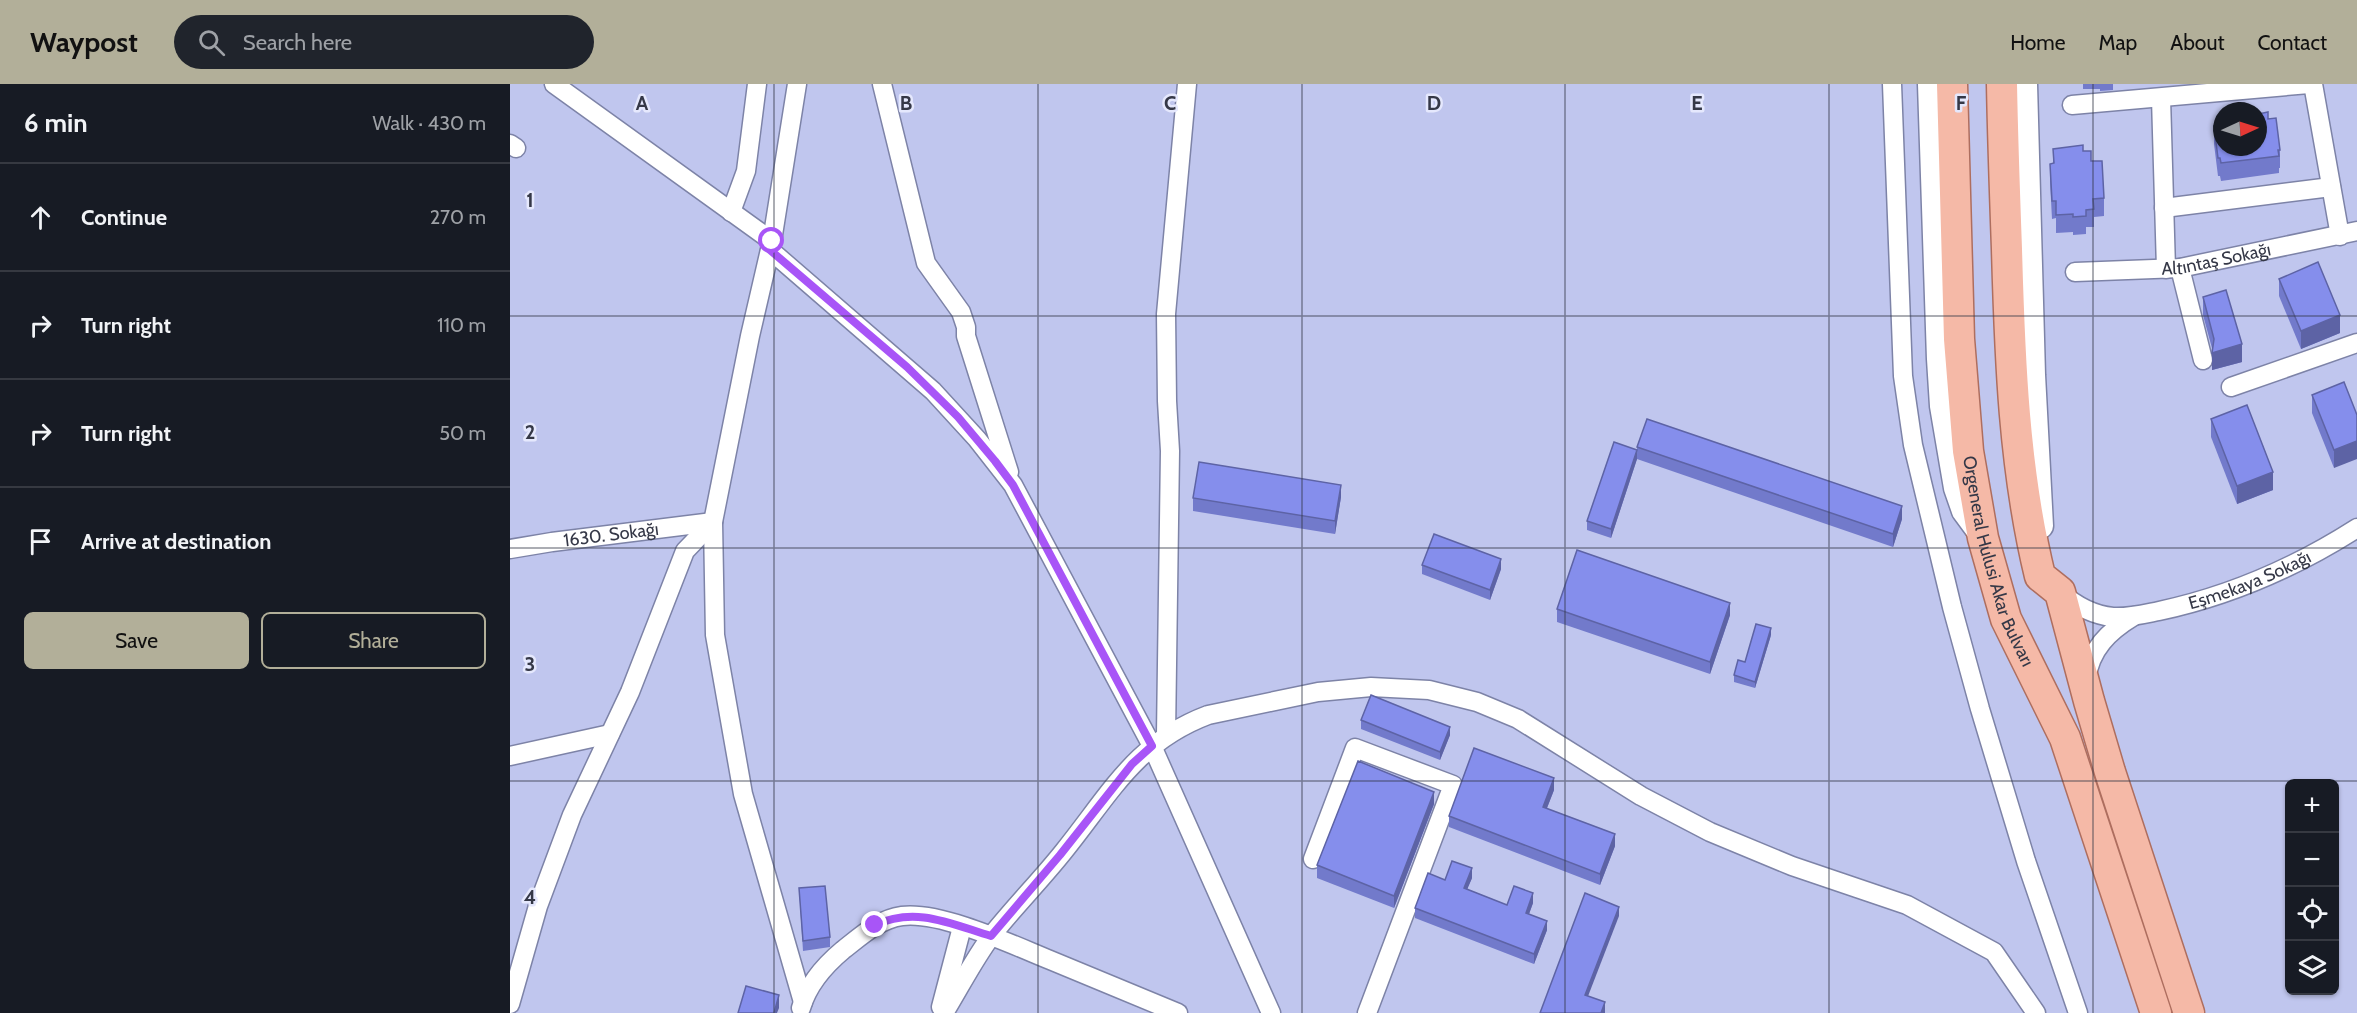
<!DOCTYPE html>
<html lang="en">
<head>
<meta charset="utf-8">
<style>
  :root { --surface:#171b24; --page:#20242c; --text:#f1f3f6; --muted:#9ea1a6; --line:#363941; --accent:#b2af99 }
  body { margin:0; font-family:Cabin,sans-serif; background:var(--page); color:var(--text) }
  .controls { position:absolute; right:18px; bottom:18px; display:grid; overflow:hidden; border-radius:9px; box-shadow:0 2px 4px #0004 }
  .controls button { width:54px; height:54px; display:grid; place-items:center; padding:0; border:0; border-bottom:2px solid var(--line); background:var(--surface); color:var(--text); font:30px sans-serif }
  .compass { position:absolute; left:1703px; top:18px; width:54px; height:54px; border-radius:50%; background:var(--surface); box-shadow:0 2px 4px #0004; rotate:86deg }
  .stop { position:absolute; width:18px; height:18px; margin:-14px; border:4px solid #a855f7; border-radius:50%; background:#fff }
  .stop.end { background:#a855f7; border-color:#fff; box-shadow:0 2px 6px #0008 }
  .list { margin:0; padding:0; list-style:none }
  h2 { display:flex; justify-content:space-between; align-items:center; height:78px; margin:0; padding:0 24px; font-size:26px }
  h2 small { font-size:20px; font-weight:400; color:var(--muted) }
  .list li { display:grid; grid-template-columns:39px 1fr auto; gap:18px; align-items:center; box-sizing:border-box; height:108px; padding:0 24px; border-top:2px solid var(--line) }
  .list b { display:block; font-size:22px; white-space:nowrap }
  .list em { font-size:20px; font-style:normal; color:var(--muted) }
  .actions { display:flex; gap:12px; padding:18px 24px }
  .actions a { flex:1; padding:14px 0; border:2px solid var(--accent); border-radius:9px; text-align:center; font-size:21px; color:var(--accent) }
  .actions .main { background:var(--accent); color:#111 }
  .icon { flex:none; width:33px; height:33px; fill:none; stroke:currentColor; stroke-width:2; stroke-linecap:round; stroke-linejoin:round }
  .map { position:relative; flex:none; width:1847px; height:929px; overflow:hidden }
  header { display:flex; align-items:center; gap:36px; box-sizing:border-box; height:84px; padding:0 30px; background:var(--accent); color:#111 }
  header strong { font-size:28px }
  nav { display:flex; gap:33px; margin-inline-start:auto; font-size:21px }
  .search { width:420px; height:54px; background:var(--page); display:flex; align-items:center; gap:15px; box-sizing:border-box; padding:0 21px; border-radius:33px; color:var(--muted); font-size:22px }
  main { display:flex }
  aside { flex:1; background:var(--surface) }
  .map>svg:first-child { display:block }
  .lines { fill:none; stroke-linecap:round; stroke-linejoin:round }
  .minor-casing { stroke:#7d83a7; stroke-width:21 }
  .tertiary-casing { stroke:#7d83a7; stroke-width:27 }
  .primary-casing { stroke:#ae6e5f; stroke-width:33 }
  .minor { stroke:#fff; stroke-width:18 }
  .tertiary { stroke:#fff; stroke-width:24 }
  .primary { stroke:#f5b9a7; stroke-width:30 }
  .wall { fill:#727acb }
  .shaded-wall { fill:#5d63a5 }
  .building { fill:#858eec; stroke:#5d63a5; stroke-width:1.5 }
  .route { stroke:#a855f7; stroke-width:8 }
  .grid { fill:none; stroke:#353847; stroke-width:1.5; stroke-opacity:0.55 }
  .labels { text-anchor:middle; stroke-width:5; stroke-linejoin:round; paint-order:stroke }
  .street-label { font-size:18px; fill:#353847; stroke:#e5e8fd }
  .grid-label { font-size:20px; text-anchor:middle; font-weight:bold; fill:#353847; stroke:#e5e8fd; stroke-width:5; stroke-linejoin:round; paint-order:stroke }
</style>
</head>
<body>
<header>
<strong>Waypost</strong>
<div class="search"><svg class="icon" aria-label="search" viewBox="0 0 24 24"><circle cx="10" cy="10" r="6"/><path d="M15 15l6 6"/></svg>Search here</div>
<nav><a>Home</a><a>Map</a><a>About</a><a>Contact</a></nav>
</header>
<main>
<aside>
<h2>6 min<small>Walk · 430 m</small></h2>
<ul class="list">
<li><svg class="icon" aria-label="ahead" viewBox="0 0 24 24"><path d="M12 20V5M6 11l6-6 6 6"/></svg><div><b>Continue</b></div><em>270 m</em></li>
<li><svg class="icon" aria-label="right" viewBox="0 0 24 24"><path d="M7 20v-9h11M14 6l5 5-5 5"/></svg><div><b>Turn right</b></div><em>110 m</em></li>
<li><svg class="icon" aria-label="right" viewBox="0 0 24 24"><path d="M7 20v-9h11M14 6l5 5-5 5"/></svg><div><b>Turn right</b></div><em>50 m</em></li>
<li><svg class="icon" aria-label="arrive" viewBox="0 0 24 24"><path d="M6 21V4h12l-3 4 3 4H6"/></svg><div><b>Arrive at destination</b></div></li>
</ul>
<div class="actions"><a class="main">Save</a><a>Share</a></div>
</aside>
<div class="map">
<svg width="1847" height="929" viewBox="0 0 1847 929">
  <rect width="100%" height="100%" fill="#c0c6ee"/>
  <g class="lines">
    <!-- minor casing -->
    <g class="minor-casing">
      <g id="minor">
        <path d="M44 0 262 157"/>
        <path d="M287 0 262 157 240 252 203 438 205 551 233 710 293 918"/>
        <path d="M372 0 416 179 451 228 456 243V252L499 388"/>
        <path d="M1382 0 1393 292 1403 361 1442 523 1470 625 1516 777 1568 929"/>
        <path d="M1803 0 1830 152"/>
        <path d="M1651 14 1656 185"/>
        <path d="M1562 21 1799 0"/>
        <path d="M0 60 6 64"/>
        <path d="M1654 124 1821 103"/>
        <path d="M221 128 236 87 247 0"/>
        <path d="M260 166 423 307 467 355 503 401 642 662 761 929"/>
        <path d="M1670 184 1693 276"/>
        <path id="s1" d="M1565 188 1670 184 1847 147"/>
        <path d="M1721 303 1847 259"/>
        <path id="s2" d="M0 465 42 458 203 438"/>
        <path id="s3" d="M1550 508C1566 522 1582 531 1603 533 1619 534 1634 530 1649 527 1719 512 1786 483 1847 444"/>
        <path d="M1576 596C1580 565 1599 547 1624 532"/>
        <path d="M656 651 660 367 657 317 656 230 677 0"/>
        <path d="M0 672 100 650"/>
        <path d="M803 775 845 664 943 701 857 929"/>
        <path d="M0 920 28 822 62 731 120 608 175 467 203 438"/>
        <path d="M431 923 452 843"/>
        <path d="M291 924C298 900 315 881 333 866 351 852 369 835 392 832 431 827 503 861 540 876 583 894 625 911 668 929"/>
        <path d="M434 929C450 903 464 875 482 851 505 822 531 796 554 767 600 710 626 658 698 631L808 608 861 603 919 606 967 618 1008 635 1131 712 1200 748 1282 782 1397 821 1484 868 1526 929"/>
      </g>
    </g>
    <!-- tertiary casing -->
    <g class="tertiary-casing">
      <g id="tertiary">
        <path d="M1420 0 1429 275 1432 322 1446 404 1454 427 1468 446"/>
        <path d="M1515 0 1523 291 1531 442"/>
      </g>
    </g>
    <!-- primary casing -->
    <g class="primary-casing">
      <g id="primary">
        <path id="s4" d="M1442 0 1449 255 1458 367 1473 454 1496 535 1555 654 1646 929"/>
        <path d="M1492 0C1493 55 1495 110 1497 165 1500 275 1504 385 1530 492L1550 508 1579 617 1600 688 1679 929"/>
      </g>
    </g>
    <!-- minor -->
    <use href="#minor" class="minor"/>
    <!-- tertiary -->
    <use href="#tertiary" class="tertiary"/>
    <!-- primary -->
    <use href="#primary" class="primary"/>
  </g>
  <!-- wall -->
  <g class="wall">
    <path d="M1573 0H1606H1603V6L1590 7V5H1573Z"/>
    <path d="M1711 34 1758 35 1770 66V84H1769V89L1711 97 1710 92H1708L1704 60V42L1711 41Z"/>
    <path d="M1543 65 1573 67 1581 77 1594 114V132L1584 133V143H1576V150L1563 151V148L1546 149V134L1542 135 1540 97V80L1543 79Z"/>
    <path d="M1769 195 1830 249 1791 265 1769 212Z"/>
    <path d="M1693 213 1732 278 1702 286 1703 268 1693 231Z"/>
    <path d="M1802 311 1847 331 1824 384 1802 329Z"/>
    <path d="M1701 335 1763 406 1727 420 1701 353Z"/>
    <path d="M1127 363 1392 435 1383 463 1127 375 1101 454 1077 446V437L1127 366Z"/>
    <path d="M831 413 825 450 683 427V414Z"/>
    <path d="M912 481 991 485 980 516 912 490Z"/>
    <path d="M1047 525 1220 531 1200 590 1047 538Z"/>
    <path d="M1261 551 1245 604 1224 598V591L1235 578Z"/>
    <path d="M851 636 940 651 930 676 851 645Z"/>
    <path d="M1044 706 1037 724 1105 762 1090 801 939 743V732Z"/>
    <path d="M924 720 884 824 807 794V781Z"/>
    <path d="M962 794 957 805 997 821 1023 819 1019 830 1037 846 1024 880 905 834V824L935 796Z"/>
    <path d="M289 804 320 853V863L293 867Z"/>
  </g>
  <!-- shaded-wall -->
  <g class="shaded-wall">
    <path d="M1830 231V249L1791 265V247Z"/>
    <path d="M1732 260V278L1702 286V269Z"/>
    <path d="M1847 357V375L1824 384V366Z"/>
    <path d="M1127 366V375L1101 454V445Z"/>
    <path d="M1763 388V406L1727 420V402Z"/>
    <path d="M831 401V413L825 450V437Z"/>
    <path d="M1392 422V435L1383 463V450Z"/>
    <path d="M991 475V485L980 516V506Z"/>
    <path d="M1220 519V531L1200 590V578Z"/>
    <path d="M1261 544V551L1245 604V598Z"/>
    <path d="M940 643V651L930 676V668Z"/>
    <path d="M1044 694V706L1033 734V723Z"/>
    <path d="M924 708V720L884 824V812Z"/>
    <path d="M1105 750V762L1090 801V790Z"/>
    <path d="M962 784V794L954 813V804Z"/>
    <path d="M1023 809V819L1016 838V829Z"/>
    <path d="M1109 823V832L1075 920V911Z"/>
    <path d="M1037 837V846L1024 880V870Z"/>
    <path d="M269 911V924L267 929H264Z"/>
    <path d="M1095 918V929H1091Z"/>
  </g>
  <!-- building -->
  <g class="building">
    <path d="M1758 28V35L1766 34 1770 66H1768L1769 72 1711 79 1710 74H1708L1704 42 1711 41V34H1712V63H1748V30Z"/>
    <path d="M1573 61V67H1581V77H1592L1594 114 1583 115 1584 125 1576 126V132L1563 133V130L1546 131V117H1542L1540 80 1544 79 1543 65Z"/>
    <path d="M1808 178 1830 231 1791 247 1769 195Z"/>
    <path d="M1716 206 1732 260 1702 269 1704 255 1693 213Z"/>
    <path d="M1834 298 1847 331V357L1824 366 1802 311Z"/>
    <path d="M1737 321 1763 388 1727 402 1701 335Z"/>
    <path d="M1137 335 1392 422 1383 450 1127 363Z"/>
    <path d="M1104 358 1127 366 1101 445 1077 437Z"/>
    <path d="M689 378 831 401 825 437 683 414Z"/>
    <path d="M924 450 991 475 980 506 912 481Z"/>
    <path d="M1067 466 1220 519 1200 578 1047 525Z"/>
    <path d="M1246 540 1261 544 1245 598 1224 591 1228 576 1235 578Z"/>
    <path d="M861 611 940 643 930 668 851 636Z"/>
    <path d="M964 664 1044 694 1033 723 1105 750 1090 790 939 732Z"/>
    <path d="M848 677 924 708 884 812 807 781Z"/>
    <path d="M942 777 962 784 954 804 997 821 1004 802 1023 809 1016 829 1037 837 1024 870 905 824 918 789 935 796Z"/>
    <path d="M315 802 320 853 293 857 289 804Z"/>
    <path d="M1075 809 1109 823 1075 911 1095 918 1091 929H1030Z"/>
    <path d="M236 902 269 911 264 929H228Z"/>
  </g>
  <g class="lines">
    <!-- route -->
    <path class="route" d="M262 157 260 166 397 283 448 333 485 377 503 401 642 662 622 680 550 771 481 852C441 840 406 822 365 841"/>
  </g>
  <!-- grid -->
  <path class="grid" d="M264 0V929M528 0V929M792 0V929M1055 0V929M1319 0V929M1583 0V929M0 232H1847M0 464H1847M0 697H1847"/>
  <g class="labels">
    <!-- street labels -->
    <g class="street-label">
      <text dy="6" stroke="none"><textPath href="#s1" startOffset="142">Altıntaş Sokağı</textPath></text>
      <text dy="6" stroke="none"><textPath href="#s2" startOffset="102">1630. Sokağı</textPath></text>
      <text dy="6" stroke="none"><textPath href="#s4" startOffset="482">Orgeneral Hulusi Akar Bulvarı</textPath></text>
      <text dy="6" stroke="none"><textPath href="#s3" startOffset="202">Eşmekaya Sokağı</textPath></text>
    </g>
  </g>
  <g class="grid-label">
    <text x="132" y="26">A</text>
    <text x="396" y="26">B</text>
    <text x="660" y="26">C</text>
    <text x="924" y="26">D</text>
    <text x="1187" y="26">E</text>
    <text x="1451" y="26">F</text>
    <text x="20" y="123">1</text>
    <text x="20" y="355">2</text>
    <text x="20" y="587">3</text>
    <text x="20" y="820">4</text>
  </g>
</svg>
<div class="controls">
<button>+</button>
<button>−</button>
<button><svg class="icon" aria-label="locate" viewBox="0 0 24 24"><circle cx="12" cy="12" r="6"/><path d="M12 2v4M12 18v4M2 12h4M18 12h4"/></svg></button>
<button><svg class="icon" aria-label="layers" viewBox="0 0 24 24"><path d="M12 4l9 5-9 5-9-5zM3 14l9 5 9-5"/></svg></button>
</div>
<svg class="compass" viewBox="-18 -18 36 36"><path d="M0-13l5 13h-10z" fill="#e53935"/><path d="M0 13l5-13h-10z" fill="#9ea1a6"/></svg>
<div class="stop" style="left:262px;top:157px"></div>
<div class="stop end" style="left:365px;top:841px"></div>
</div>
</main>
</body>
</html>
